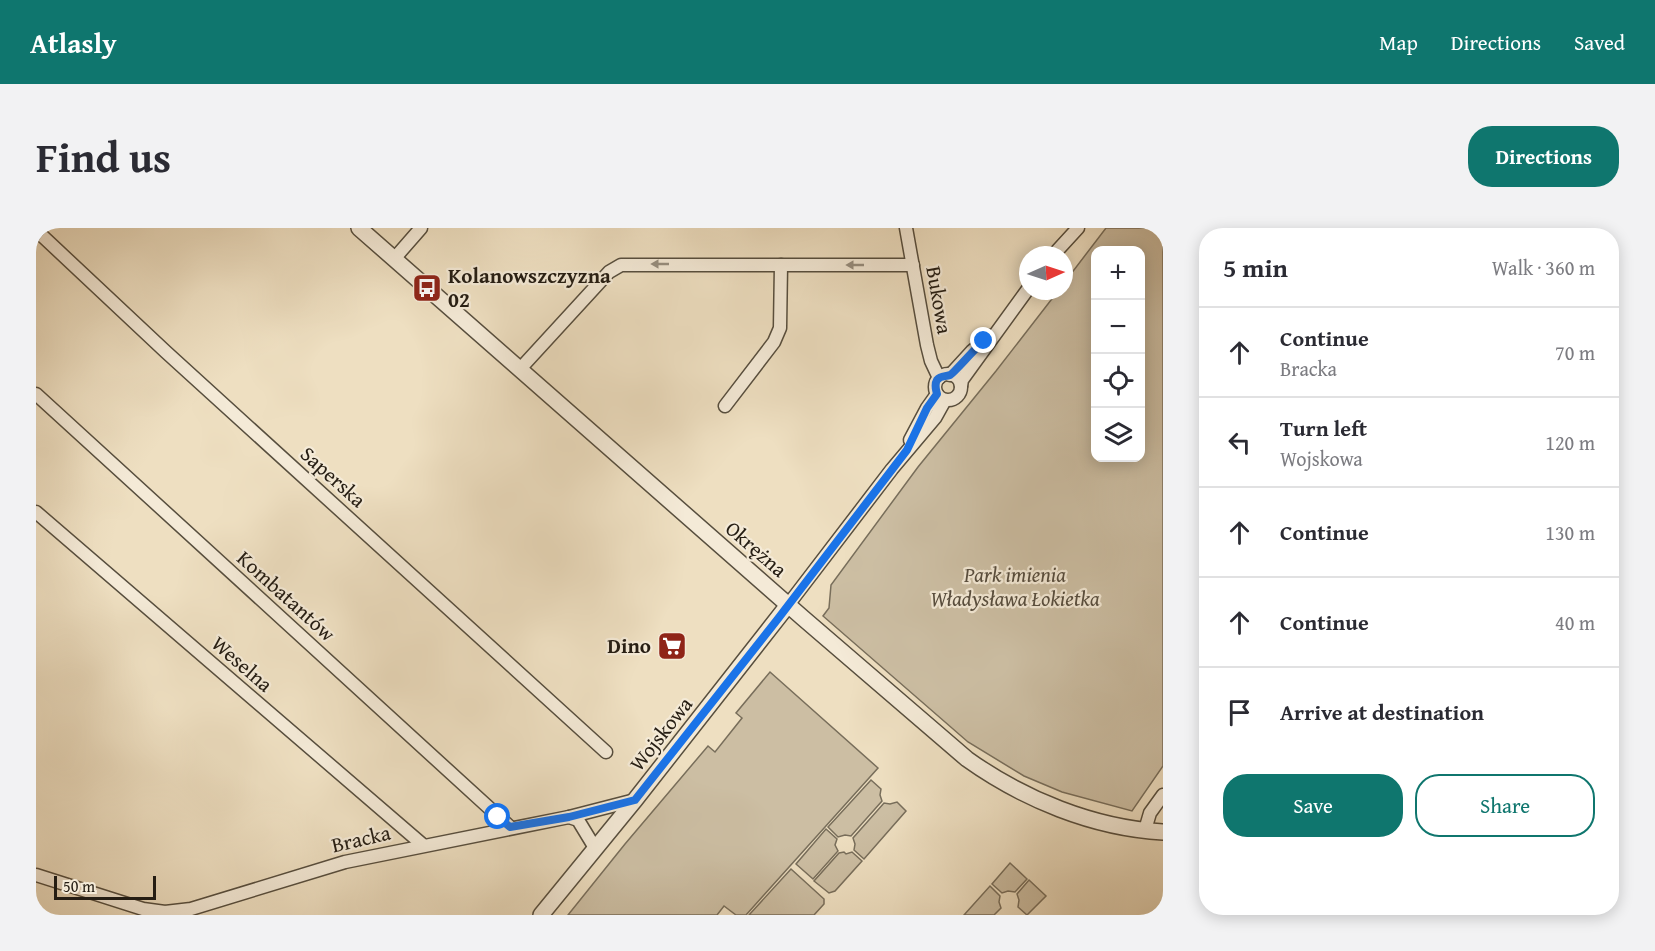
<!DOCTYPE html>
<html lang="en">
<head>
<meta charset="utf-8">
<style>
  :root { --surface:#fff; --page:#f2f2f3; --text:#2b2b33; --muted:#7c7c81; --line:#e1e1e2; --accent:#0f766e }
  body { margin:0; font-family:"Gentium Book Plus",serif; background:var(--page); color:var(--text) }
  .controls { position:absolute; right:18px; top:18px; display:grid; overflow:hidden; border-radius:12px; box-shadow:0 3px 15px #0003 }
  .controls button { width:54px; height:54px; display:grid; place-items:center; padding:0; border:0; border-bottom:2px solid var(--line); background:var(--surface); color:var(--text); font:30px sans-serif }
  .compass { position:absolute; left:983px; top:18px; width:54px; height:54px; border-radius:50%; background:var(--surface); box-shadow:0 3px 15px #0003; rotate:87deg }
  .scale { position:absolute; left:18px; bottom:15px; width:102px; box-sizing:border-box; padding-left:6px; border:3px solid #251d13; border-top:0; font-size:16px; line-height:21px; white-space:nowrap; color:#251d13; -webkit-text-stroke:4px #f4ead7; paint-order:stroke }
  .stop { position:absolute; width:18px; height:18px; margin:-14px; border:4px solid #1a73e8; border-radius:50%; background:#fff }
  .stop.end { background:#1a73e8; border-color:#fff; box-shadow:0 2px 6px #0008 }
  .list { margin:0; padding:0; list-style:none }
  h2 { display:flex; justify-content:space-between; align-items:center; height:78px; margin:0; padding:0 24px; font-size:26px }
  h2 small { font-size:20px; font-weight:400; color:var(--muted) }
  .list li { display:grid; grid-template-columns:39px 1fr auto; gap:18px; align-items:center; box-sizing:border-box; height:90px; padding:0 24px; border-top:2px solid var(--line) }
  .list b { display:block; font-size:22px; white-space:nowrap }
  .list p { margin:0; font-size:20px; white-space:nowrap; color:var(--muted) }
  .list em { font-size:20px; font-style:normal; color:var(--muted) }
  .actions { display:flex; gap:12px; padding:18px 24px }
  .actions a { flex:1; padding:14px 0; border:2px solid var(--accent); border-radius:24px; text-align:center; font-size:21px; color:var(--accent) }
  .actions .main { background:var(--accent); color:#fff }
  .icon { flex:none; width:33px; height:33px; fill:none; stroke:currentColor; stroke-width:2; stroke-linecap:round; stroke-linejoin:round }
  .map { position:relative; flex:none; width:1127px; height:687px; overflow:hidden; border-radius:24px }
  header { display:flex; align-items:center; gap:36px; box-sizing:border-box; height:84px; padding:0 30px; background:var(--accent); color:#fff }
  header strong { font-size:28px }
  nav { display:flex; gap:33px; margin-inline-start:auto; font-size:21px }
  .intro { display:flex; align-items:center; justify-content:space-between; box-sizing:border-box; height:144px; padding:0 36px }
  h1 { margin:0; font-size:42px }
  .button { padding:15px 27px; border-radius:24px; background:var(--accent); color:#fff; font-size:21px; font-weight:700 }
  main { display:flex; gap:36px; padding:0 36px }
  aside { flex:1; background:var(--surface); border-radius:24px; box-shadow:0 3px 15px #0003 }
  .map>svg:first-child { display:block }
  .green { fill:#ccbea3; stroke:#786e5b; stroke-width:1.5; fill-rule:evenodd }
  .lines { fill:none; stroke-linecap:round; stroke-linejoin:round }
  .minor-casing { stroke:#574e3e; stroke-width:15 }
  .tertiary-casing { stroke:#574e3e; stroke-width:18 }
  .minor { stroke:#f4ead7; stroke-width:12 }
  .tertiary { stroke:#f4ead7; stroke-width:15 }
  .oneway { fill:#978e7f }
  .route { stroke:#1a73e8; stroke-width:8 }
  .labels { text-anchor:middle; stroke-width:4.5; stroke-linejoin:round; paint-order:stroke }
  .poi-label { font-size:21px; font-weight:bold; fill:#251d13; stroke:#f4ead7; text-anchor:start }
  .street-label { font-size:21px; fill:#251d13; stroke:#f4ead7 }
  .park-label { font-size:21px; font-style:italic; fill:#574d3e; stroke:#f4ead7 }
</style>
</head>
<body>
<header>
<strong>Atlasly</strong>
<nav><a>Map</a><a>Directions</a><a>Saved</a></nav>
</header>
<div class="intro"><h1>Find us</h1><a class="button">Directions</a></div>
<main>
<div class="map">
<svg width="1127" height="687" viewBox="0 0 1127 687">
  <rect width="100%" height="100%" fill="#eedfc1"/>
  <filter id="stains"><feTurbulence type="fractalNoise" baseFrequency=".00333" numOctaves="4"/><feColorMatrix values="0 0 0 0 .2 0 0 0 0 .09 0 0 0 0 .02 0 0 0 .5 -.17"/></filter>
  <radialGradient id="worn" r=".72"><stop offset=".6" stop-color="#630" stop-opacity="0"/><stop offset="1" stop-color="#630" stop-opacity=".3"/></radialGradient>
  <!-- green -->
  <g class="green">
    <path d="M1070 0H1127V538L1096 583 1026 564 988 548 932 514 787 388 793 380 795 357 882 239 960 143 1022 63H1028V55ZM1060 22H1104V230H1060Z"/>
    <path d="M734 444 842 540 710 687H700L688 678 681 687H532L589 616 672 518 679 524 706 490 700 485Z"/>
    <path d="M835 552 845 561 844 567 846 573 815 608 809 607 802 609 792 599Z"/>
    <path d="M861 574 870 583 828 631 818 622 819 616 817 610 848 575 854 576Z"/>
    <path d="M790 601 801 611 799 617 802 623 777 651 760 636Z"/>
    <path d="M808 624 810 626 816 624 826 633 799 663 793 665 778 653 803 625Z"/>
    <path d="M974 635 991 651 979 664 972 663 966 665 956 656Z"/>
    <path d="M755 641 788 671V676L778 687H713Z"/>
    <path d="M993 652 1010 668 991 687 982 679 983 672 981 666Z"/>
    <path d="M954 658 964 668 963 674 965 680 958 687H928Z"/>
  </g>
  <g class="lines">
    <!-- minor casing -->
    <g class="minor-casing">
      <g id="minor">
        <path d="M870 0 891 117 895 133 903 150"/>
        <path d="M0 2 130 124 570 524"/>
        <path d="M1019 25 1042 0"/>
        <path d="M358 31 385 0"/>
        <path d="M484 141 573 44 585 37H877"/>
        <circle cx="912" cy="159" r="13"/>
        <path d="M914 147 936 123 954 108"/>
        <path d="M925 158 926 152 992 61"/>
        <path d="M0 166 474 599"/>
        <path d="M689 178 738 114 744 100 745 37"/>
        <path d="M874 212 891 180 901 166"/>
        <path d="M0 284 387 617"/>
        <path d="M752 377 856 241 899 190 909 172"/>
        <path d="M533 589 599 572"/>
        <path d="M1109 602 1114 585 1127 567"/>
        <path d="M0 647 107 681 129 684 155 681 309 634 533 589 542 592 559 620"/>
      </g>
    </g>
    <!-- tertiary casing -->
    <g class="tertiary-casing">
      <g id="tertiary">
        <path d="M323 0 767 390 931 531C987 571 1057 600 1127 604"/>
        <path d="M505 687 599 572 752 377"/>
      </g>
    </g>
    <!-- minor -->
    <use href="#minor" class="minor"/>
    <!-- tertiary -->
    <use href="#tertiary" class="tertiary"/>
  </g>
  <!-- one-way arrows -->
  <defs><path id="oneway-solid" d="M-6-.8H1V-3.2L6.5 0L1 3.2V.8H-6Z" transform="scale(1.5)"/></defs>
  <g class="oneway">
    <use href="#oneway-solid" transform="translate(624 36) rotate(-180)"/>
    <use href="#oneway-solid" transform="translate(819 37) rotate(-180)"/>
  </g>
  <g class="lines">
    <!-- route -->
    <path class="route" d="M462 589 474 599 533 589 599 572 741 392 871 222 891 180 901 166C900 161 898 157 901 152 905 147 909 149 914 147 917 146 941 118 948 113"/>
  </g>
  <!-- icons -->
  <defs>
    <g id="bus-square" transform="scale(1.5)"><rect x="-9" y="-9" width="18" height="18" rx="4" fill="#8f2418" stroke="#f4ead7"/><path d="M-5-6H5V4H4V6H2V4H-2V6H-4V4H-5ZM-3.5-4V0h7V-4ZM-3.5 1.2v1.5H-2V1.2ZM2 1.2v1.5H3.5V1.2Z" fill="#fff"/></g>
    <g id="supermarket-square" transform="scale(1.5)"><rect x="-9" y="-9" width="18" height="18" rx="4" fill="#8f2418" stroke="#f4ead7"/><path d="M-6-5.5h2.5l.6 2H6L4.5 2H-2.5L-4.4-4H-6ZM-1.5 3.2a1.3 1.3 0 1 0 .1 0ZM3 3.2a1.3 1.3 0 1 0 .1 0Z" fill="#fff"/></g>
  </defs>
  <g fill-rule="evenodd">
    <use href="#bus-square" x="391" y="60"/>
    <use href="#supermarket-square" x="636" y="418"/>
  </g>
  <g class="labels">
    <!-- poi labels -->
    <g class="poi-label">
      <text x="412" y="55">Kolanowszczyzna<tspan x="412" dy="24">02</tspan></text>
      <text x="615" y="425" text-anchor="end">Dino</text>
    </g>
    <!-- street labels -->
    <g class="street-label">
      <text transform="translate(903 72) rotate(80)" y="7">Bukowa</text>
      <text transform="translate(297 249) rotate(42)" y="7">Saperska</text>
      <text transform="translate(720 321) rotate(41)" y="7">Okrężna</text>
      <text transform="translate(250 368) rotate(42)" y="7">Kombatantów</text>
      <text transform="translate(206 436) rotate(41)" y="7">Weselna</text>
      <text transform="translate(625 506) rotate(-52)" y="7">Wojskowa</text>
      <text transform="translate(325 611) rotate(-13)" y="7">Bracka</text>
    </g>
    <!-- park labels -->
    <g class="park-label">
      <text x="979" y="354">Park imienia<tspan x="979" dy="24">Władysława Łokietka</tspan></text>
    </g>
  </g>
  <rect width="100%" height="100%" filter="url(#stains)"/>
  <rect width="100%" height="100%" fill="url(#worn)"/>
</svg>
<div class="controls">
<button>+</button>
<button>−</button>
<button><svg class="icon" aria-label="locate" viewBox="0 0 24 24"><circle cx="12" cy="12" r="6"/><path d="M12 2v4M12 18v4M2 12h4M18 12h4"/></svg></button>
<button><svg class="icon" aria-label="layers" viewBox="0 0 24 24"><path d="M12 4l9 5-9 5-9-5zM3 14l9 5 9-5"/></svg></button>
</div>
<svg class="compass" viewBox="-18 -18 36 36"><path d="M0-13l5 13h-10z" fill="#e53935"/><path d="M0 13l5-13h-10z" fill="#7c7c81"/></svg>
<div class="scale">50 m</div>
<div class="stop" style="left:462px;top:589px"></div>
<div class="stop end" style="left:948px;top:113px"></div>
</div>
<aside>
<h2>5 min<small>Walk · 360 m</small></h2>
<ul class="list">
<li><svg class="icon" aria-label="ahead" viewBox="0 0 24 24"><path d="M12 20V5M6 11l6-6 6 6"/></svg><div><b>Continue</b><p>Bracka</p></div><em>70 m</em></li>
<li><svg class="icon" aria-label="left" viewBox="0 0 24 24"><path d="M17 20v-9H6M10 6l-5 5 5 5"/></svg><div><b>Turn left</b><p>Wojskowa</p></div><em>120 m</em></li>
<li><svg class="icon" aria-label="ahead" viewBox="0 0 24 24"><path d="M12 20V5M6 11l6-6 6 6"/></svg><div><b>Continue</b></div><em>130 m</em></li>
<li><svg class="icon" aria-label="ahead" viewBox="0 0 24 24"><path d="M12 20V5M6 11l6-6 6 6"/></svg><div><b>Continue</b></div><em>40 m</em></li>
<li><svg class="icon" aria-label="arrive" viewBox="0 0 24 24"><path d="M6 21V4h12l-3 4 3 4H6"/></svg><div><b>Arrive at destination</b></div></li>
</ul>
<div class="actions"><a class="main">Save</a><a>Share</a></div>
</aside>
</main>
</body>
</html>
